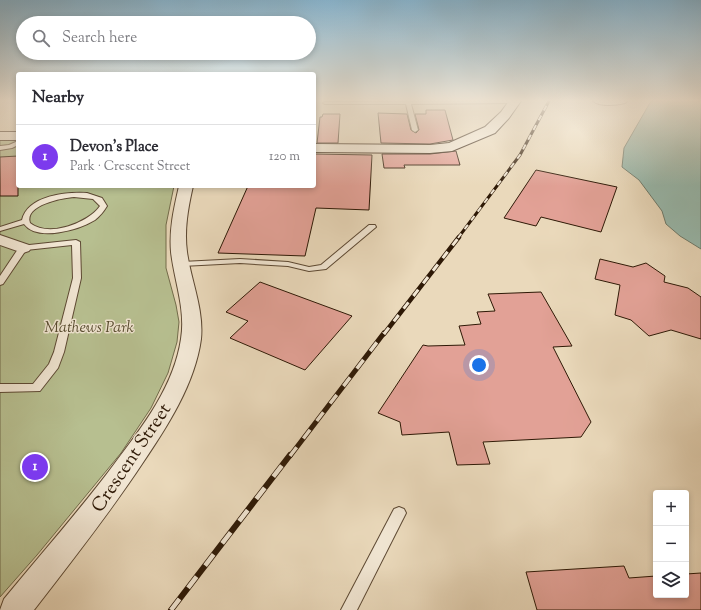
<!DOCTYPE html>
<html lang="en">
<head>
<meta charset="utf-8">
<style>
  :root { --surface:#fff; --page:#f7f7f7; --text:#2b2b33; --muted:#7c7c81; --line:#e1e1e2; --accent:#7c3aed }
  body { margin:0; font-family:"Sorts Mill Goudy",serif; background:var(--page); color:var(--text) }
  .controls { position:absolute; right:12px; bottom:12px; display:grid; overflow:hidden; border-radius:4px; box-shadow:0 2px 6px #0003 }
  .controls button { width:36px; height:36px; display:grid; place-items:center; padding:0; border:0; border-bottom:1px solid var(--line); background:var(--surface); color:var(--text); font:20px sans-serif }
  .you { position:absolute; left:479px; top:365px; width:14px; height:14px; margin:-10px; border:3px solid #fff; border-radius:50%; background:#1a73e8; box-shadow:0 0 0 6px #1a73e833 }
  .badge { display:grid; place-items:center; width:26px; height:26px; border-radius:50%; background:var(--accent); color:#fff; font-size:13px; font-weight:700 }
  .pin { position:absolute; translate:-50% -50%; border:2px solid #fff; box-shadow:0 1px 4px #0006 }
  .list { margin:0; padding:0; list-style:none }
  h2 { display:flex; justify-content:space-between; align-items:center; height:52px; margin:0; padding:0 16px; font-size:17px }
  h2 small { font-size:13px; font-weight:400; color:var(--muted) }
  .list li { display:grid; grid-template-columns:26px 1fr auto; gap:12px; align-items:center; box-sizing:border-box; height:64px; padding:0 16px; border-top:1px solid var(--line) }
  .list b { display:block; font-size:15px; white-space:nowrap }
  .list p { margin:0; font-size:13px; white-space:nowrap; color:var(--muted) }
  .list em { font-size:13px; font-style:normal; color:var(--muted) }
  .icon { flex:none; width:22px; height:22px; fill:none; stroke:currentColor; stroke-width:2; stroke-linecap:round; stroke-linejoin:round }
  .map { position:relative; flex:none; width:701px; height:610px; overflow:hidden }
  .search { position:absolute; background:var(--surface); box-shadow:0 2px 6px #0003; left:16px; top:16px; width:300px; height:44px; display:flex; align-items:center; gap:10px; box-sizing:border-box; padding:0 14px; border-radius:22px; color:var(--muted); font-size:15px }
  .panel { position:absolute; background:var(--surface); box-shadow:0 2px 6px #0003; left:16px; top:72px; width:300px; height:116px; border-radius:4px }
  .map>svg:first-child { display:block }
  .green { fill:#b7bf90; stroke:#726c4b }
  .water { fill:#98baae; stroke:#6e7a6b }
  .building { fill:#e2a196; stroke:#2e1906 }
  .lines { fill:none; stroke-linecap:round; stroke-linejoin:round }
  .service-casing { stroke:#5d4933; stroke-width:2 }
  .minor-casing { stroke:#5d4933; stroke-width:2 }
  .secondary-casing { stroke:#2e1906; stroke-width:2 }
  .service { fill:#f1e6d3; fill-rule:evenodd }
  .minor { fill:#f1e6d3; fill-rule:evenodd }
  .secondary { fill:#f1e6d3; fill-rule:evenodd }
  .rail-far3-casing { stroke:#2e1906; stroke-width:3 }
  .rail-far2-casing { stroke:#2e1906; stroke-width:4.5 }
  .rail-far1-casing { stroke:#2e1906; stroke-width:5 }
  .rail-casing { stroke:#2e1906; stroke-width:6 }
  .rail-far3 { stroke:#f1e6d3; stroke-width:2; stroke-dasharray:5.5; stroke-linecap:butt }
  .rail-far2 { stroke:#f1e6d3; stroke-width:3; stroke-dasharray:8; stroke-linecap:butt }
  .rail-far1 { stroke:#f1e6d3; stroke-width:3.5; stroke-dasharray:11; stroke-linecap:butt }
  .rail { stroke:#f1e6d3; stroke-width:4.5; stroke-dasharray:14; stroke-linecap:butt }
  .labels { text-anchor:middle; stroke-width:3; stroke-linejoin:round; paint-order:stroke }
  .park-label { font-size:16px; font-style:italic; fill:#574b2f; stroke:#f1e6d3 }
  .near-street-label { font-size:19px; fill:#2e1906; stroke:#f1e6d3 }
</style>
</head>
<body>
<div class="map">
<svg width="701" height="610" viewBox="0 0 701 610">
  <rect width="100%" height="100%" fill="#ead9bb"/>
  <filter id="stains"><feTurbulence type="fractalNoise" baseFrequency=".005" numOctaves="4"/><feColorMatrix values="0 0 0 0 .2 0 0 0 0 .09 0 0 0 0 .02 0 0 0 .5 -.17"/></filter>
  <radialGradient id="worn" r=".72"><stop offset=".6" stop-color="#630" stop-opacity="0"/><stop offset="1" stop-color="#630" stop-opacity=".3"/></radialGradient>
  <!-- green -->
  <path class="green" d="M0 138 18 139V186H174L166 225V268L176 305 179 322 177 342 168 373 151 408 121 453 37 555 0 597Z"/>
  <!-- water -->
  <path class="water" d="M651 101H701V249L680 236 666 224 662 211 639 180 622 167 624 148Z"/>
  <!-- building -->
  <g class="building">
    <path d="M426 110H445L453 140 430 144 381 143 378 113 407 114 411 130 416 133 419 130 415 114H426Z"/>
    <path d="M323 114H340L338 143H317L320 117H322Z"/>
    <path d="M456 151 460 165H404L405 168H384L382 154H430Z"/>
    <path d="M314 154 372 155 369 210 316 208 305 256 218 253 248 186H314Z"/>
    <path d="M18 156V196H0V157Z"/>
    <path d="M536 170 617 187 601 232 541 217 536 226 504 218Z"/>
    <path d="M600 259 633 267 646 263 665 276 664 282 688 288 701 297V339L671 330 649 336 631 320 615 315 620 285 595 279Z"/>
    <path d="M260 282 352 316 305 370 230 338 248 321 226 312Z"/>
    <path d="M541 292 572 346 553 347 591 422 581 437 483 442 490 464 457 465 449 432 402 435 400 422 378 413 423 345 428 346 465 345 459 326 481 324 477 312 495 311 488 294Z"/>
    <path d="M624 566 629 578 656 576V595H686V574L701 573V610H537L526 572Z"/>
  </g>
  <g class="lines">
    <!-- service casing -->
    <g class="service-casing">
      <g id="service">
        <path d="M514 101 516 102 514 103 411 104 418 130 415 132 412 130 406 104H325L323 103 325 102Z"/>
        <path d="M18 141V145L12 148 0 150V146L9 145Z"/>
        <path d="M87 193 102 198 107 206C104 211 100 216 95 220 79 230 37 242 24 224L0 231V227L22 220C28 195 67 192 87 193ZM74 197 93 199 100 206C88 223 49 238 30 223 24 205 62 198 74 197Z"/>
        <path d="M369 225H375L376 227 326 269 309 271 288 266 240 263 182 266 178 264 182 262 240 259 288 262 309 267 321 265Z"/>
        <path d="M76 240 80 242 81 278 64 352 58 368 40 391 0 392V384H33L49 364 54 352 73 278 72 245 26 250 3 284 0 285V276L20 246Z"/>
        <path d="M399 507 404 509 406 513 357 610H341L394 509Z"/>
      </g>
    </g>
    <!-- minor casing -->
    <g class="minor-casing">
      <g id="minor">
        <path d="M593 101H627L625 103C617 105 600 107 593 101Z"/>
        <path d="M179 186H193C188 208 184 230 187 252 191 281 204 309 201 339 195 384 167 427 142 464 109 514 71 562 34 610H0L4 599C41 554 80 510 115 463 143 426 174 386 181 339 186 309 174 280 171 252 169 229 174 208 179 186Z"/>
        <path d="M0 235 29 245 31 248 29 251 23 253 0 245Z"/>
      </g>
    </g>
    <!-- secondary casing -->
    <g class="secondary-casing">
      <g id="secondary">
        <path d="M509 101H521L509 118 495 133 452 151 430 153 314 152V144L430 145 449 143 485 127 501 112Z"/>
        <rect x="0" y="132" width="18" height="8"/>
      </g>
    </g>
    <!-- service -->
    <use href="#service" class="service"/>
    <!-- minor -->
    <use href="#minor" class="minor"/>
    <!-- secondary -->
    <use href="#secondary" class="secondary"/>
    <!-- rail-far3 casing -->
    <g class="rail-far3-casing">
      <path id="rail-far3" d="M458 238 520 155 549 101"/>
    </g>
    <!-- rail-far2 casing -->
    <g class="rail-far2-casing">
      <path id="rail-far2" d="M384 334 459 237"/>
    </g>
    <!-- rail-far1 casing -->
    <g class="rail-far1-casing">
      <path id="rail-far1" d="M290 456 384 333"/>
    </g>
    <!-- rail casing -->
    <g class="rail-casing">
      <path id="rail" d="M171 610 290 455"/>
    </g>
    <!-- rail-far3 -->
    <use href="#rail-far3" class="rail-far3"/>
    <!-- rail-far2 -->
    <use href="#rail-far2" class="rail-far2"/>
    <!-- rail-far1 -->
    <use href="#rail-far1" class="rail-far1"/>
    <!-- rail -->
    <use href="#rail" class="rail"/>
  </g>
  <!-- sky -->
  <linearGradient id="sky" x2="0" y2="1"><stop stop-color="#88b6d1"/><stop offset="0.54" stop-color="#f6eee0"/><stop offset="1" stop-color="#f6eee0" stop-opacity="0"/></linearGradient>
  <rect width="701" height="186" fill="url(#sky)"/>
  <g class="labels">
    <!-- park labels -->
    <g class="park-label">
      <text x="89" y="332">Mathews Park</text>
    </g>
    <!-- near-street labels -->
    <g class="near-street-label">
      <text transform="translate(130 457) rotate(-56)" y="7">Crescent Street</text>
    </g>
  </g>
  <rect width="100%" height="100%" filter="url(#stains)"/>
  <rect width="100%" height="100%" fill="url(#worn)"/>
</svg>
<div class="controls">
<button>+</button>
<button>−</button>
<button><svg class="icon" aria-label="layers" viewBox="0 0 24 24"><path d="M12 4l9 5-9 5-9-5zM3 14l9 5 9-5"/></svg></button>
</div>
<div class="you"></div>
<div class="pin badge" style="left:35px;top:467px">1</div>
<div class="search"><svg class="icon" aria-label="search" viewBox="0 0 24 24"><circle cx="10" cy="10" r="6"/><path d="M15 15l6 6"/></svg>Search here</div>
<section class="panel">
<h2>Nearby<small></small></h2>
<ul class="list">
<li><span class="badge">1</span><div><b>Devon’s Place</b><p>Park · Crescent Street</p></div><em>120 m</em></li>
</ul>
</section>
</div>
</body>
</html>
